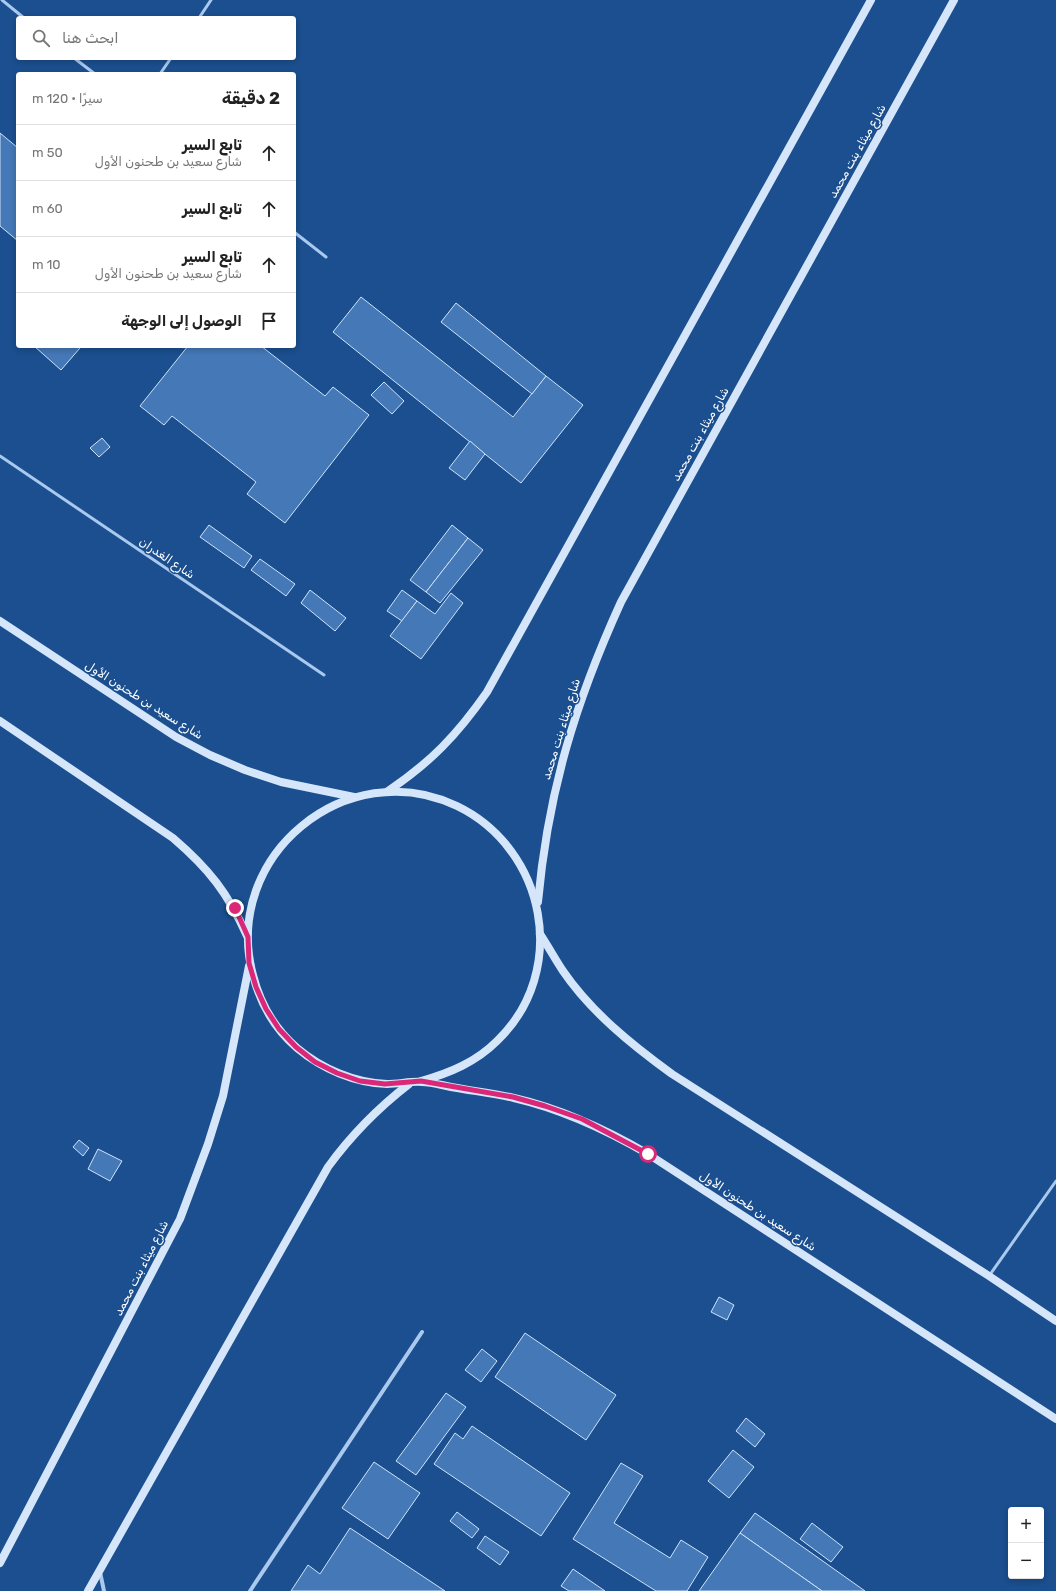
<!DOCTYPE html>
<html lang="ar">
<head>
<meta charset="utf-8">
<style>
  :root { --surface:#fff; --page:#f6f6f6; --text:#222; --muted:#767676; --line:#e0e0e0 }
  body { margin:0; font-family:Rubik,Vazirmatn,sans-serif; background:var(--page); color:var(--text); direction:rtl }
  .controls { position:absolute; right:12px; bottom:12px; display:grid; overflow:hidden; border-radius:4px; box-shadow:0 2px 6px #0003 }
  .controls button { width:36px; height:36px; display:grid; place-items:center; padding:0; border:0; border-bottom:1px solid var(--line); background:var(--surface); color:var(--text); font:20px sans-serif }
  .stop { position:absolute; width:12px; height:12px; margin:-9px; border:3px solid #db2777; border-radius:50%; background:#fff }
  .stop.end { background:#db2777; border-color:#fff; box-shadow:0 1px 4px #0008 }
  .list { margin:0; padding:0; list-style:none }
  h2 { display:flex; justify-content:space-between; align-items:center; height:52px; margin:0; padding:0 16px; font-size:17px }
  h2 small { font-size:13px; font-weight:400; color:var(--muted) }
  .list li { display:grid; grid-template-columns:26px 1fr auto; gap:12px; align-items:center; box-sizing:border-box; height:56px; padding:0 16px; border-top:1px solid var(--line) }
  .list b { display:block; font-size:15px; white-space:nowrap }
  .list p { margin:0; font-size:13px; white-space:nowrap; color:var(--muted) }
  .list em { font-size:13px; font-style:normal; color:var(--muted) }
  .icon { flex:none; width:22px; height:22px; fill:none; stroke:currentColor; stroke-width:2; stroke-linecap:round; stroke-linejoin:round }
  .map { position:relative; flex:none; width:1056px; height:1591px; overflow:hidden; direction:ltr }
  .search { position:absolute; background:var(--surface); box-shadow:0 2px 6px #0003; left:16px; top:16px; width:280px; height:44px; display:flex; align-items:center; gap:10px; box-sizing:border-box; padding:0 14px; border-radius:4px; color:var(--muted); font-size:15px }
  .panel { position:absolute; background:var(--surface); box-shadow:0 2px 6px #0003; left:16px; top:72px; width:280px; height:276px; border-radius:4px; direction:rtl }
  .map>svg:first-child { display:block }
  .building { fill:#4478b7; stroke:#cfe3fa }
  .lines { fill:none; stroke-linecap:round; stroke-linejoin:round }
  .lane { stroke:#a9c9ee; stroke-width:3 }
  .street { stroke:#a9c9ee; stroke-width:4 }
  .secondary { stroke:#d6e6fa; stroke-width:8 }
  .route { stroke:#db2777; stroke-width:5 }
  .labels { text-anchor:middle; stroke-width:3; stroke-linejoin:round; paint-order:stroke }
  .street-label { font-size:12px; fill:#fff; stroke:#1b4f8f }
</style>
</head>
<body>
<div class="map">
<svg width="1056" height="1591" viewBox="0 0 1056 1591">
  <rect width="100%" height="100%" fill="#1b4f8f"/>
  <!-- building -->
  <g class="building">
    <path d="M0 133 18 148V241L0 226Z"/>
    <path d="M361 297 513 417 546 376 583 405 521 483 333 332Z"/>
    <path d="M456 303 546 376 532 394 441 322Z"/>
    <path d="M34 346H77L80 348 61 370Z"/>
    <path d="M188 346H261L325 396 333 387 369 415 285 523 247 494 256 482 172 416 164 425 140 406Z"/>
    <path d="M384 382 404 401 392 414 371 395Z"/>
    <path d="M102 438 110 447 99 457 90 448Z"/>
    <path d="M470 441 485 454 465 480 449 468Z"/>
    <path d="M209 525 252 556 244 568 200 537Z"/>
    <path d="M452 525 468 538 426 592 410 580Z"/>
    <path d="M468 538 483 550 440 603 426 592Z"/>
    <path d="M260 559 295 584 286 596 251 570Z"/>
    <path d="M310 590 346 618 335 631 301 603Z"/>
    <path d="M402 590 417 601 402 621 387 611Z"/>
    <path d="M451 593 463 603 421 659 390 636 417 601 435 614Z"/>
    <path d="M79 1140 89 1148 83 1156 73 1147Z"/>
    <path d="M98 1149 122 1161 110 1181 88 1169Z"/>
    <path d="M719 1297 734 1305 727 1320 711 1312Z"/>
    <path d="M525 1333 616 1395 586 1440 495 1377Z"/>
    <path d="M482 1349 497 1361 481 1382 465 1370Z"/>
    <path d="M446 1393 466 1407 416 1475 396 1461Z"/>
    <path d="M746 1418 765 1434 755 1447 736 1431Z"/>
    <path d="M472 1426 570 1493 541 1536 434 1464 455 1433 463 1439Z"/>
    <path d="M733 1450 754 1467 729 1498 708 1481Z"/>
    <path d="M374 1462 420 1493 388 1539 342 1508Z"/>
    <path d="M621 1463 643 1476 614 1523 670 1558 681 1540 708 1557 687 1591H656L573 1539Z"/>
    <path d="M457 1512 479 1529 472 1538 450 1521Z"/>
    <path d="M755 1513 865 1591H822L740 1533Z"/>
    <path d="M812 1523 843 1547 831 1562 800 1539Z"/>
    <path d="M350 1528 445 1591H291L308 1565 320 1574Z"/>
    <path d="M740 1533 822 1591H699Z"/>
    <path d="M485 1536 509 1552 500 1565 477 1548Z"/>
    <path d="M573 1569 605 1591H569L561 1586Z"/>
  </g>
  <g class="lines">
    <!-- lane -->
    <g class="lane">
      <path d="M2 0 24 18"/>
      <path d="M199 18 211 0"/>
      <path d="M74 58 95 74"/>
      <path d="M160 74 171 58"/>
      <path d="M294 232 326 257"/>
      <path d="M0 456 324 675"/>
      <path d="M989 1276 1056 1181"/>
    </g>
    <!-- street -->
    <g class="street">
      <path d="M100 1572 104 1591"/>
      <path d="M250 1591 422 1332"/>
    </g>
    <!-- secondary -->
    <g class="secondary">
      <path d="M0 621 176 737 210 755 245 770 281 782 354 797"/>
      <path d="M0 721 173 838C209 869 228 893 247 936"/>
      <path d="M388 791C431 762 457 735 487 692L871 0"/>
      <path d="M538 902C548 792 575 703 621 602L954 0"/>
      <path d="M540 934C548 946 555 959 563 971 591 1012 632 1045 672 1074L989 1276 1056 1321"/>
      <path d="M421 1081C450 1073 476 1062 497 1041 570 971 546 849 457 806 347 753 221 856 253 975 260 1003 275 1029 297 1048 322 1069 355 1083 387 1084 399 1084 411 1081 422 1082 431 1082 441 1085 451 1087 472 1091 493 1093 514 1098 562 1109 605 1129 648 1154L1056 1419"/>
      <path d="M0 1563 180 1219 208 1144 223 1096 249 966"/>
      <path d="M88 1591 328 1167C352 1134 378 1108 409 1084"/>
    </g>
  </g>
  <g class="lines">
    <!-- route -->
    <path class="route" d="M235 908 248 937 249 963 256 987 266 1009 279 1029 296 1047 315 1062 337 1073 360 1081 385 1084 421 1081 513 1097 545 1106 582 1119 648 1154"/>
  </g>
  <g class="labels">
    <!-- street labels -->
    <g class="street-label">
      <text transform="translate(857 151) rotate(-61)" y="4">شارع ميثاء بنت محمد</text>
      <text transform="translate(700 434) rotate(-61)" y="4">شارع ميثاء بنت محمد</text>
      <text transform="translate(167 558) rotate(34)" y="4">شارع الغدران</text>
      <text transform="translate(144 700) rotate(32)" y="4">شارع سعيد بن طحنون الأول</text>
      <text transform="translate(561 729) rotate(-73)" y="4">شارع ميثاء بنت محمد</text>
      <text transform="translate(758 1211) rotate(33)" y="4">شارع سعيد بن طحنون الأول</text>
      <text transform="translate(141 1268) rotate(-63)" y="4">شارع ميثاء بنت محمد</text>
    </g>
  </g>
</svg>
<div class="controls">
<button>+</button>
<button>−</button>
</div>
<div class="stop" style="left:648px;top:1154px"></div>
<div class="stop end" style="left:235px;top:908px"></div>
<div class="search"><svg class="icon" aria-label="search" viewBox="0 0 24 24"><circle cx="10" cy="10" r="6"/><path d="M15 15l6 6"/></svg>ابحث هنا</div>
<section class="panel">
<h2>2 دقيقة<small>سيرًا · 120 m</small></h2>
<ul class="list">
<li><svg class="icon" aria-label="ahead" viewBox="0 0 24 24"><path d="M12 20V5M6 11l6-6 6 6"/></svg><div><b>تابع السير</b><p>شارع سعيد بن طحنون الأول</p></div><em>50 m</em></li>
<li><svg class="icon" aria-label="ahead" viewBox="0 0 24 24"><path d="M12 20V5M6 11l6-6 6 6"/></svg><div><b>تابع السير</b></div><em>60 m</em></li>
<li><svg class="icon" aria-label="ahead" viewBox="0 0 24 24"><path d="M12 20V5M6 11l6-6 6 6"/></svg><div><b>تابع السير</b><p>شارع سعيد بن طحنون الأول</p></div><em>10 m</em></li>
<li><svg class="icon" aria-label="arrive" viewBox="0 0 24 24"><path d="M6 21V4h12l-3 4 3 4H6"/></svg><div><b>الوصول إلى الوجهة</b></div></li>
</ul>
</section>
</div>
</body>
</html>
